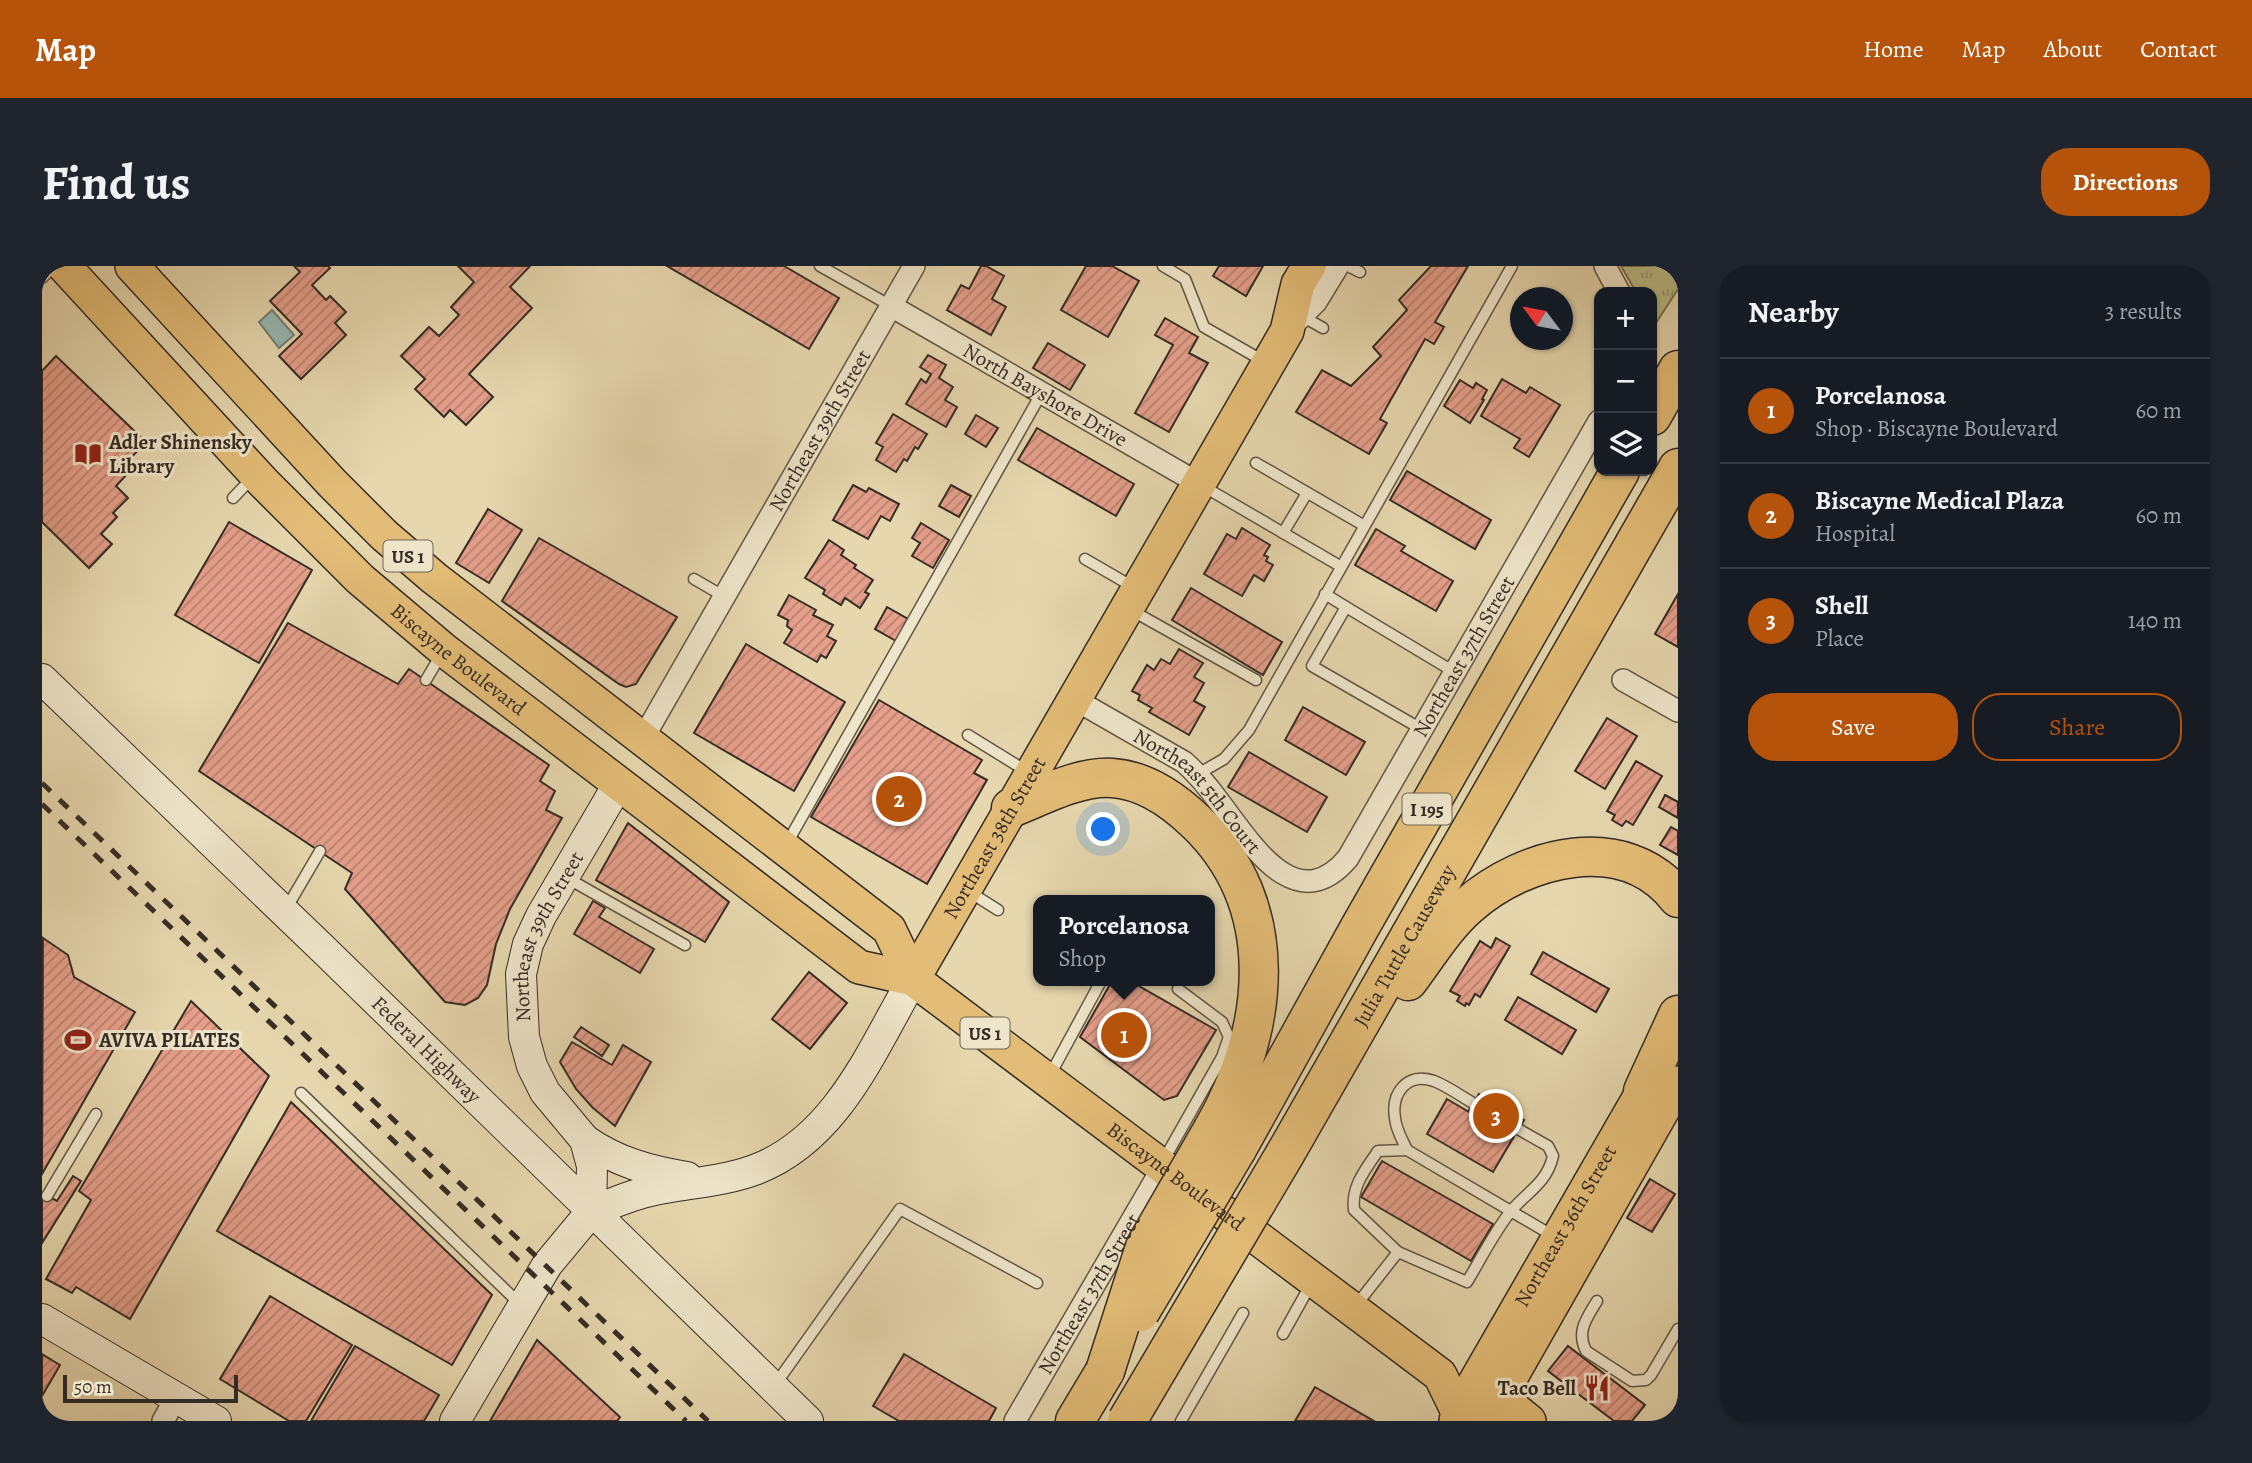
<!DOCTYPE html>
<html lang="en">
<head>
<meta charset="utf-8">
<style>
  :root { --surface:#171b24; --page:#20242c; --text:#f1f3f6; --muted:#9ea1a6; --line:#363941; --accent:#b45309 }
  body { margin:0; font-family:Alegreya,serif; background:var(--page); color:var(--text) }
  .controls { position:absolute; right:21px; top:21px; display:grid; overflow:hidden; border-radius:14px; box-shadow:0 2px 5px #0004 }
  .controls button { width:63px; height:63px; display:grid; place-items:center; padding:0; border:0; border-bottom:2px solid var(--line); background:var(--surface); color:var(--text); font:35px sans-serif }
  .compass { position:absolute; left:1468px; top:21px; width:63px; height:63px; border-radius:50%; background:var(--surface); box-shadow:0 2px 5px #0004; rotate:302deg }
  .scale { position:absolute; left:21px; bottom:18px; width:175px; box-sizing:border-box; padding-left:7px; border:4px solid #362c24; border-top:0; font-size:19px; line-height:24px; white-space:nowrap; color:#362c24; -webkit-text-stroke:5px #efe5ca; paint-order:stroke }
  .you { position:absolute; left:1062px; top:564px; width:24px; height:24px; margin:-18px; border:5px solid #fff; border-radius:50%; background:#1a73e8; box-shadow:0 0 0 10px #1a73e833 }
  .badge { display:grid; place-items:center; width:46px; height:46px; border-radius:50%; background:var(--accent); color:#fff; font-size:23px; font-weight:700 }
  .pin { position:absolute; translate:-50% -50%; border:4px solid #fff; box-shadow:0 2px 7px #0006 }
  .popup { position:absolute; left:991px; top:629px; width:182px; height:91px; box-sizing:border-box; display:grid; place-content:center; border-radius:14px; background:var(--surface); filter:drop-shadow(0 2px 5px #0005); font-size:23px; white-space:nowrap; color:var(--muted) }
  .popup b { font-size:26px; color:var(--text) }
  .popup::after { content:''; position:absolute; left:50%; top:100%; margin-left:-14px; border:14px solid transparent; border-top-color:var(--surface) }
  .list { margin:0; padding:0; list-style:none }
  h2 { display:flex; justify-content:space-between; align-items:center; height:91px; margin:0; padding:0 28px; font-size:30px }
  h2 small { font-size:23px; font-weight:400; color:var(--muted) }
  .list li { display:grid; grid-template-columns:46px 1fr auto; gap:21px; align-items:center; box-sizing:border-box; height:105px; padding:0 28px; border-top:2px solid var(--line) }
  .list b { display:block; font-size:26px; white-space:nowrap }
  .list p { margin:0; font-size:23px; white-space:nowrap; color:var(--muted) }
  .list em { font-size:23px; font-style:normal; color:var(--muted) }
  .actions { display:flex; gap:14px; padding:21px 28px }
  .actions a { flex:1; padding:16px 0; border:2px solid var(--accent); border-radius:28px; text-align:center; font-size:24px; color:var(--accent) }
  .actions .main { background:var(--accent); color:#fff }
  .icon { flex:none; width:38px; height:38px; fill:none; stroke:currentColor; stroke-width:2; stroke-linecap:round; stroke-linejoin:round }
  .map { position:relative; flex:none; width:1636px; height:1155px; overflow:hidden; border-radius:28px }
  header { display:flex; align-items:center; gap:42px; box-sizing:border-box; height:98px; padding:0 35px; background:var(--accent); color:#fff }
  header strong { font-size:33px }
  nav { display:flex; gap:38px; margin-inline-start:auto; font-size:24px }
  .intro { display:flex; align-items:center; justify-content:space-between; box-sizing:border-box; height:168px; padding:0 42px }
  h1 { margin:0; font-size:49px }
  .button { padding:18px 32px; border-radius:28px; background:var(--accent); color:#fff; font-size:24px; font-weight:700 }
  main { display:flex; gap:42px; padding:0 42px }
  aside { flex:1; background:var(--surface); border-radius:28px; box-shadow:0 2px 5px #0004 }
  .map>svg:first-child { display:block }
  .park { fill:url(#park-tufts); stroke:#787455; stroke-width:2 }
  .water { fill:#97b8b2; stroke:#708079; stroke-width:2 }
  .building { fill:url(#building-hatch); stroke:#362c24; stroke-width:2 }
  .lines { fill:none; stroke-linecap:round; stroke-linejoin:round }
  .lane-casing { stroke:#625746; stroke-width:13 }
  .street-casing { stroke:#625746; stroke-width:24 }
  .secondary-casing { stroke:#362c24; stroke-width:32 }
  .primary-casing { stroke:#362c24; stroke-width:36 }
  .highway-casing { stroke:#362c24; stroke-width:41 }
  .lane { stroke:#efe5ca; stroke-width:10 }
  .street { stroke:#efe5ca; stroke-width:21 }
  .secondary { stroke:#efe5ca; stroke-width:30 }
  .primary { stroke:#e3bc77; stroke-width:33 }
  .highway { stroke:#e3bc77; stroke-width:38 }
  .rail { stroke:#362c24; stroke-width:5; stroke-dasharray:12 12; stroke-linecap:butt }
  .highway-bridge-casing { stroke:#362c24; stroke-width:41; stroke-linecap:butt }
  .highway-bridge { stroke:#e3bc77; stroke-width:38 }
  .labels { text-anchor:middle; stroke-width:6; stroke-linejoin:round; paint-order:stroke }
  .shield { fill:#efe5ca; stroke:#6e6456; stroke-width:2 }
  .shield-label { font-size:19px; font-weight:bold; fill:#362c24 }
  .street-label { font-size:21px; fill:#362c24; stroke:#efe5ca }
  .poi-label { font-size:21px; font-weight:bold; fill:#362c24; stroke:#efe5ca; text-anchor:start }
</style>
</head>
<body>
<header>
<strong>Map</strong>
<nav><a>Home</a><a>Map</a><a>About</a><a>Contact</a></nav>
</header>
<div class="intro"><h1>Find us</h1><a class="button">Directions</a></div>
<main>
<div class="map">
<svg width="1636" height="1155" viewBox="0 0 1636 1155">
  <defs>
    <pattern id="park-tufts" width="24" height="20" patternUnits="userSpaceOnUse" patternTransform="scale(1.75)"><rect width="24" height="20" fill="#bbbd86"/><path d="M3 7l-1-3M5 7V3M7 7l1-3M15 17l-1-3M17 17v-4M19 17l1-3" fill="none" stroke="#999a6d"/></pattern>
    <pattern id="building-hatch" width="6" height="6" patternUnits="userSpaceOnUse" patternTransform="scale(1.75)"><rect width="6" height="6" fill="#e59f8a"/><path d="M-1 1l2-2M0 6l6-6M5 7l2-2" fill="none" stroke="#ba8271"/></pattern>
  </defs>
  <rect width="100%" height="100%" fill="#e6d7ae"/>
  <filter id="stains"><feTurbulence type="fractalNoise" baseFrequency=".00286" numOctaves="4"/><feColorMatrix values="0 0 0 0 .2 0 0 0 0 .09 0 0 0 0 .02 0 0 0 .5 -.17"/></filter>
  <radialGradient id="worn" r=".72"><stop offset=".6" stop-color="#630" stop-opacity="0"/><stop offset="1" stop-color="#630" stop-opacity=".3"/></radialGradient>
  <!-- park -->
  <path class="park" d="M1579 0H1636V23L1612 60 1610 56V26H1594Z"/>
  <!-- water -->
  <path class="water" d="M230 44 252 69 237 82 217 56Z"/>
  <!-- building -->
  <g class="building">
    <path d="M252 0H286L288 2 270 19 284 34 288 30 304 46 293 57 304 69 259 113 237 90 260 68 228 35 258 6Z"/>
    <path d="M416 0H488L468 21 490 42 427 108 451 131 424 159 408 144 402 151 373 123 383 113 359 90 387 61 397 70 417 49 409 41 432 16Z"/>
    <path d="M625 0H742L797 32 767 83Z"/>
    <path d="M939 0H944L962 10 950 33 964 41 949 69 905 44 919 19 927 23Z"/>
    <path d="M1044 0H1070L1097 15 1066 71 1019 44Z"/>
    <path d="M1177 0H1221L1204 30 1171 10Z"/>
    <path d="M1389 0H1426L1393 56 1402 61 1392 78 1383 73 1338 153 1345 157 1327 188 1254 146 1280 104 1309 120 1339 90 1331 81 1365 44 1357 34Z"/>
    <path d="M1123 52 1156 71 1147 87 1166 97 1127 166 1093 147 1131 79 1113 69Z"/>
    <path d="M1006 77 1043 99 1028 124 991 102Z"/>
    <path d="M886 89 904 99 897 112 911 121 903 134 915 141 904 161 864 138 879 113 884 117 889 108 878 101Z"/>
    <path d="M14 90 104 176 81 200 87 206 74 220 86 232 71 247 75 251 59 268 70 278 47 302 0 256V105Z"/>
    <path d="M1460 113 1484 127 1488 121 1518 139 1487 191 1472 182 1478 173 1439 150Z"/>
    <path d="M1418 114 1431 122 1434 117 1445 124 1440 133 1442 134 1428 157 1402 140Z"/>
    <path d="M851 148 885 168 876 183 873 181 865 195 862 193 854 206 834 194 841 181 834 177Z"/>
    <path d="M934 149 956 162 944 181 923 168Z"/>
    <path d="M995 162 1092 218 1074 250 976 194Z"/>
    <path d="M1365 205 1449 254 1433 283 1348 234Z"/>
    <path d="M811 219 824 226 827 222 857 238 848 255 839 250 826 273 791 254Z"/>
    <path d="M909 219 929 230 917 251 897 240Z"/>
    <path d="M446 243 480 264 447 317 414 297Z"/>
    <path d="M187 256 270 304 217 397 133 349Z"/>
    <path d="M879 257 907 274 891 302 870 290 878 277 870 272Z"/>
    <path d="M1200 262 1228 279 1222 289 1226 291 1224 295 1231 299 1222 315 1212 309 1200 330 1162 308 1185 268 1194 273Z"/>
    <path d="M1334 263 1363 280 1359 285 1411 315 1394 345 1313 299Z"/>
    <path d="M497 272 635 351 594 418 584 421 577 418 460 335Z"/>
    <path d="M787 274 802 284 799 289 814 299 812 302 831 314 823 326 827 328 818 342 803 332 799 339 781 328 783 324 763 312Z"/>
    <path d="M1149 322 1240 376 1221 409 1130 354Z"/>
    <path d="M1636 328V381L1613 368Z"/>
    <path d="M747 329 774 344 771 349 791 359 785 370 794 375 784 392 779 389 775 396 742 377 750 364 745 360 746 354 736 349Z"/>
    <path d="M845 341 866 353 854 375 833 363Z"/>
    <path d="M246 357 356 418 367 403 507 499 498 515 513 525 504 544 520 552 468 643 454 678 445 719 436 732 423 739 403 736 303 623 310 607 157 505Z"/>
    <path d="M704 378 803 436 752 525 652 467Z"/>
    <path d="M1137 383 1161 397 1152 411 1162 417 1152 435 1163 441 1147 469 1107 446 1110 442 1096 434 1098 429 1090 425 1105 399 1112 404 1119 393 1128 398Z"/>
    <path d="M837 434 940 494 932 507 945 514 885 618 769 551Z"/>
    <path d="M1261 441 1323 476 1304 509 1243 474Z"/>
    <path d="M1565 452 1595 470 1563 523 1533 505Z"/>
    <path d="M1207 486 1285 531 1265 566 1186 521Z"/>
    <path d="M1594 495 1620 510 1591 559 1584 555 1580 560 1570 554 1573 549 1565 545Z"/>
    <path d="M1623 529 1636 536V552L1617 541Z"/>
    <path d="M586 557 687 636 663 676 554 614Z"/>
    <path d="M1629 561 1636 565V589L1618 579Z"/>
    <path d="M551 635 563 642 557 651 612 683 598 707 532 668Z"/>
    <path d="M1 672 26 689 32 711 93 746 0 908Z"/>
    <path d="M1454 672 1468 680 1438 731 1433 728 1427 739 1424 737 1423 740 1415 735 1418 730 1408 725 1438 675 1449 682Z"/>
    <path d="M1501 686 1567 723 1554 746 1489 708Z"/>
    <path d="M767 706 805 737 768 783 730 753Z"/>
    <path d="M1070 715H1088L1174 764 1135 830 1122 834 1038 771Z"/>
    <path d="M1476 731 1534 764 1520 788 1463 754Z"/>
    <path d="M149 735 227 810 88 1053 34 1021 30 1027 4 1013 49 934 37 925Z"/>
    <path d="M539 761 567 779 560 790 532 771Z"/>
    <path d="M530 776 570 799 581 779 609 796 573 860 551 842 534 823 518 796Z"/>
    <path d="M1437 828 1482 854 1471 872 1426 846Z"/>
    <path d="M1405 833 1471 872 1451 906 1385 868Z"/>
    <path d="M249 836 450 1029 410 1099 175 965Z"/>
    <path d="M1340 895 1451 958 1429 995 1319 931Z"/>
    <path d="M31 910 39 915 0 977V927L15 935Z"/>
    <path d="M1608 913 1633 928 1610 966 1585 952Z"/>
    <path d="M228 1030 310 1079 264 1155H247L178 1113Z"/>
    <path d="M495 1074 578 1151 575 1155H448Z"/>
    <path d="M313 1080 397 1129 382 1155H269Z"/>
    <path d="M1526 1080 1603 1139 1590 1155H1572L1506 1105Z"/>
    <path d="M0 1088 18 1099 0 1130Z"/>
    <path d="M862 1088 954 1142 947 1155H857L831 1140Z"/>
    <path d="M1273 1121 1332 1155H1253Z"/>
  </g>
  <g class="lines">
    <!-- lane casing -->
    <g class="lane-casing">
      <g id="lane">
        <path d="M778 0 849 40"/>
        <path d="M1121 0 1143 13 1162 61 1223 96"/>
        <path d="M1306 0 1318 6"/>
        <path d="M0 12 12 0"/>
        <path d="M1258 49 1281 62"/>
        <path d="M1214 197 1321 259"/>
        <path d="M1159 219 1298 300"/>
        <path d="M191 232 212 210"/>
        <path d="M1241 267 1265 227"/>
        <path d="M1043 293 1093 322"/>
        <path d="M652 313 683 331"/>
        <path d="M1283 328 1304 341 1270 400 1381 464"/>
        <path d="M1304 341 1414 407"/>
        <path d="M1087 343 1214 414"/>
        <path d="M384 414 400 387"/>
        <path d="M926 469 986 506"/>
        <path d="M1156 508 1182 493 1207 464 1470 0"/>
        <path d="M744 579 999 128"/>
        <path d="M525 612 643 679"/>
        <path d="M926 625 956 644"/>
        <path d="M244 643 278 585"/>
        <path d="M1007 811 1059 715"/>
        <path d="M259 827 479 1039"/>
        <path d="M1431 837C1419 830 1405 820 1392 815 1365 806 1349 827 1353 852 1354 864 1360 873 1365 884L1513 971"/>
        <path d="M1120 897 1180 791 1187 771 1180 756 1136 723"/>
        <path d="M5 930 54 848"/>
        <path d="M1356 986 1312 944C1309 921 1323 904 1336 885L1365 884"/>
        <path d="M1555 1035C1545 1052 1534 1065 1544 1085L1590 1115 1604 1114 1609 1109 1636 1063"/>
        <path d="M1312 1042 1356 986 1425 1016C1439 993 1452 966 1469 945 1485 926 1505 917 1511 890L1506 880 1476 863"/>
        <path d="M1241 1068 1270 1016"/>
        <path d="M733 1119 858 943 995 1017"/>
        <path d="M1139 1155 1201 1047"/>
      </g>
    </g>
    <!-- street casing -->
    <g class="street-casing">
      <g id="street">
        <path d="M1563 0 1577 26"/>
        <path id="s1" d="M849 40 1156 217"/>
        <path d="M1247 63 1274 36 1296 0"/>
        <path d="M1581 414 1636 445"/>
        <path id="s2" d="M1032 433 1142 496C1156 508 1167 522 1178 537 1208 576 1254 654 1306 592L1557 155"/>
        <path id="s3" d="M600 474 872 0"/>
        <path d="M121 1155 134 1132"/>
        <path id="s4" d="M973 1155 1121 901"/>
      </g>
    </g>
    <!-- secondary casing -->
    <g class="secondary-casing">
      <g id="secondary">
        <path id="s5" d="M0 413 281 683 766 1155"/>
        <path d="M543 874C575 896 607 905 645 911"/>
        <path d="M549 946C566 939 582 932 600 927 637 917 679 917 715 903 796 871 830 783 871 713"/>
        <path d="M0 1053 174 1155"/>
        <path id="s6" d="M413 1155 505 999 549 946 550 900 543 874 503 826 490 800 482 771 479 708 486 678 499 650 577 517"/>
      </g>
    </g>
    <!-- primary casing -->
    <g class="primary-casing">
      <g id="primary">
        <path id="s7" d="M22 0 222 217 318 313 402 384 817 701 871 713 1398 1109 1416 1146 1427 1155"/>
        <path d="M90 0 290 217 342 269 392 312 847 663 871 713"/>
        <path id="s8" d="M871 713 1245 65 1256 18 1267 0"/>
        <path d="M1440 1117 1487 1155"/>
        <path id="s9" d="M1414 1155 1416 1146 1435 1113 1615 801"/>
        <path d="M1444 1155 1636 817"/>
      </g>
    </g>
    <!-- highway casing -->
    <g class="highway-casing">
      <g id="highway">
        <path d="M1610 150 1636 104"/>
        <path d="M969 542C1000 530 1036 510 1070 512 1103 514 1130 533 1153 555 1242 639 1228 764 1171 863"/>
        <path d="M1366 715C1385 690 1402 661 1426 640 1482 590 1583 564 1636 632"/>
        <path d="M1601 825 1636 749"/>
        <path d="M1195 883 1318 661 1578 205"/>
        <path id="s10" d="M1243 888 1636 202"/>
        <path d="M1033 1155 1063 1105"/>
      </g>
    </g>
    <!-- lane -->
    <use href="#lane" class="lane"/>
    <!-- street -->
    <use href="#street" class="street"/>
    <!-- secondary -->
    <use href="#secondary" class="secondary"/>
    <!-- primary -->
    <use href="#primary" class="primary"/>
    <!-- highway -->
    <use href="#highway" class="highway"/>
    <!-- rail -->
    <g class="rail">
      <path d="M0 517 666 1155"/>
      <path d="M0 538 644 1155"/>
    </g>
    <!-- highway-bridge casing -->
    <g class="highway-bridge-casing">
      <g id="highway-bridge">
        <path d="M1098 1046 1195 883"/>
        <path d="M1063 1105 1103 981 1171 863"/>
        <path d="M1085 1155 1243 888"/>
      </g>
    </g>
    <!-- highway-bridge -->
    <use href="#highway-bridge" class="highway-bridge"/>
  </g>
  <!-- icons -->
  <defs>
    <g id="library-bare" transform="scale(2.1)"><path d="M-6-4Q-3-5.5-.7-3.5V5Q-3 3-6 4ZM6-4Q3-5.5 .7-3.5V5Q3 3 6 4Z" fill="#8f2418" stroke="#efe5ca" stroke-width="2.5" paint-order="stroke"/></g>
    <g id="stadium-bare" transform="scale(2.1)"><path d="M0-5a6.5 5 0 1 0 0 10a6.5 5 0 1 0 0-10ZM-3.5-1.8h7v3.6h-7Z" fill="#8f2418" stroke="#efe5ca" stroke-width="2.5" paint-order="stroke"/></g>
    <g id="restaurant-bare" transform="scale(2.1)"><path d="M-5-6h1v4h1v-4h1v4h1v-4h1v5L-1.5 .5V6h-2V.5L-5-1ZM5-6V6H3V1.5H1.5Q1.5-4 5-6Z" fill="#8f2418" stroke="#efe5ca" stroke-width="2.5" paint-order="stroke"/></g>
  </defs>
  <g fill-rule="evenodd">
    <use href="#library-bare" x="46" y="188"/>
    <use href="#stadium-bare" x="36" y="774"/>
    <use href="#restaurant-bare" x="1555" y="1122"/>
  </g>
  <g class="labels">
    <!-- shield labels -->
    <g class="shield">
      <rect x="341.5" y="274.5" width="49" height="31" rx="5"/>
      <rect x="1360.5" y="527.5" width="49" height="31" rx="5"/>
      <rect x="918.5" y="751.5" width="49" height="31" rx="5"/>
    </g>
    <g class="shield-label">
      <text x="366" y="297">US 1</text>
      <text x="1385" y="550">I 195</text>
      <text x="943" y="774">US 1</text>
    </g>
    <!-- street labels -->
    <g class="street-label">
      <text dy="7" stroke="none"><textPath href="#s1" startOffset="178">North Bayshore Drive</textPath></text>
      <text dy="7" stroke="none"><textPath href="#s3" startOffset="357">Northeast 39th Street</textPath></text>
      <text dy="7" stroke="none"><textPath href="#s2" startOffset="583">Northeast 37th Street</textPath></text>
      <text dy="7" stroke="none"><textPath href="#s7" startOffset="558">Biscayne Boulevard</textPath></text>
      <text dy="7" stroke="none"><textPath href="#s2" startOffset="156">Northeast 5th Court</textPath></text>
      <text dy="7" stroke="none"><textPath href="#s8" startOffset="163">Northeast 38th Street</textPath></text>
      <text dy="7" stroke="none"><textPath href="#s6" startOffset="551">Northeast 39th Street</textPath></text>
      <text dy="7" stroke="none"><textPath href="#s10" startOffset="240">Julia Tuttle Causeway</textPath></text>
      <text dy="7" stroke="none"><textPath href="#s5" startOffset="534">Federal Highway</textPath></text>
      <text dy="7" stroke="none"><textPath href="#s7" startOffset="1447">Biscayne Boulevard</textPath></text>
      <text dy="7" stroke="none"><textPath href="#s9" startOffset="224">Northeast 36th Street</textPath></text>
      <text dy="7" stroke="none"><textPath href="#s4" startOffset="147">Northeast 37th Street</textPath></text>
    </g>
    <!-- poi labels -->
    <g class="poi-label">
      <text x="67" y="183">Adler Shinensky<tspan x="67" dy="24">Library</tspan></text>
      <text x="57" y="781">AVIVA PILATES</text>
      <text x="1534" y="1129" text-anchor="end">Taco Bell</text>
    </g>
  </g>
  <rect width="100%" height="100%" filter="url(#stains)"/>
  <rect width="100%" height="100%" fill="url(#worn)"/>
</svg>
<div class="controls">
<button>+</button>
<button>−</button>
<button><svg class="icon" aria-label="layers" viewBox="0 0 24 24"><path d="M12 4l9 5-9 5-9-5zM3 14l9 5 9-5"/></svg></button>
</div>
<svg class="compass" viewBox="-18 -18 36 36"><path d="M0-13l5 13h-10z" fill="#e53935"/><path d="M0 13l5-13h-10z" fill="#9ea1a6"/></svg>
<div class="scale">50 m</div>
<div class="you"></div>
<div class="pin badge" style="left:1082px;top:769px">1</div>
<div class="popup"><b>Porcelanosa</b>Shop</div>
<div class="pin badge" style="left:857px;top:533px">2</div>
<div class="pin badge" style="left:1454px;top:850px">3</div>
</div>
<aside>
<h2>Nearby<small>3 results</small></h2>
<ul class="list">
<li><span class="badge">1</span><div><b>Porcelanosa</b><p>Shop · Biscayne Boulevard</p></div><em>60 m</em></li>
<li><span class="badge">2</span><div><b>Biscayne Medical Plaza</b><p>Hospital</p></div><em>60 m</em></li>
<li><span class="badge">3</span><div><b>Shell</b><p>Place</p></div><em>140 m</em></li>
</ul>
<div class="actions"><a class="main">Save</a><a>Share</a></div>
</aside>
</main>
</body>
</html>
